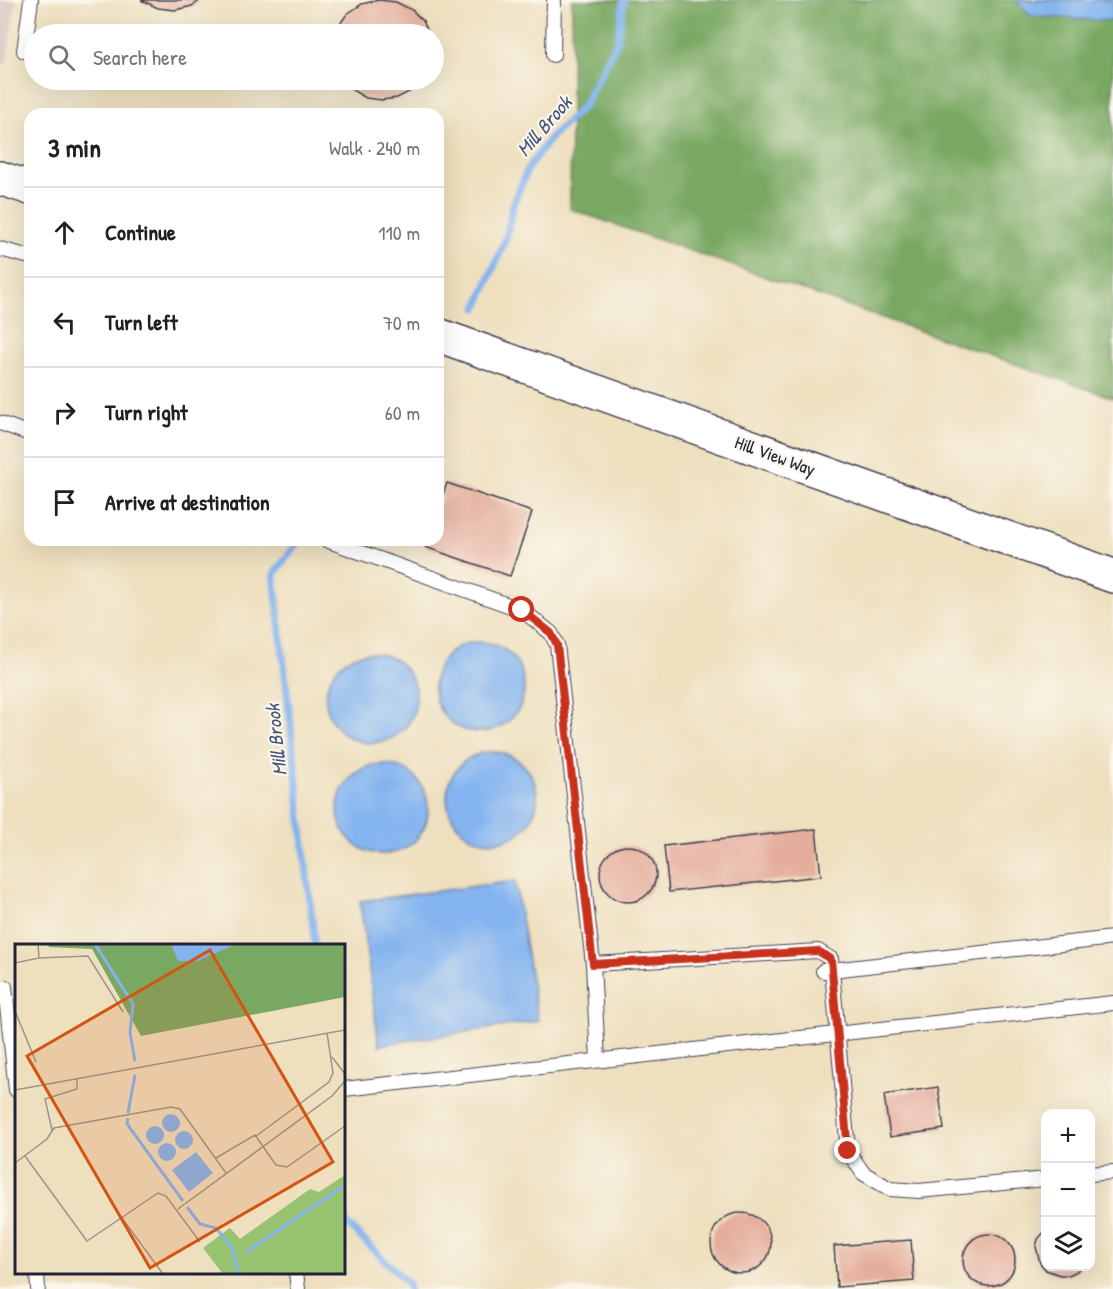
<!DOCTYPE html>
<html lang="en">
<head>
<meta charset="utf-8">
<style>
  :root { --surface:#fff; --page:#f2f2f2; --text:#202124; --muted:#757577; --line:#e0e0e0 }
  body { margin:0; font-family:"Patrick Hand",sans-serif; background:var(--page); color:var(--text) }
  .controls { position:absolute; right:18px; bottom:18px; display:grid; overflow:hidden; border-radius:12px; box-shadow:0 6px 24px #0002 }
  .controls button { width:54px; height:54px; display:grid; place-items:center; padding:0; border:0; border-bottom:2px solid var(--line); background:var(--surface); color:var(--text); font:30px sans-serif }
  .stop { position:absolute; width:18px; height:18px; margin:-14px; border:4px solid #c8321e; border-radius:50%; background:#fff }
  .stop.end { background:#c8321e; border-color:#fff; box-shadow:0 2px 6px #0008 }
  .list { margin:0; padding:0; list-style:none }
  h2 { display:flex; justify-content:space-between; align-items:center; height:78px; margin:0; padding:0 24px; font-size:26px }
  h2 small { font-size:20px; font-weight:400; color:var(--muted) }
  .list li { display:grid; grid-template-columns:39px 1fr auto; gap:18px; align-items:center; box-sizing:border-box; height:90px; padding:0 24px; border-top:2px solid var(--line) }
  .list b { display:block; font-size:22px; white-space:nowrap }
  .list em { font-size:20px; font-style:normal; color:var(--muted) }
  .icon { flex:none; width:33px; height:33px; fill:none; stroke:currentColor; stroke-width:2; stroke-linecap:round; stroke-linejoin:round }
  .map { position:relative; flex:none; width:1113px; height:1289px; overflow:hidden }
  .search { position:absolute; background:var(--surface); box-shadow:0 6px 24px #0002; left:24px; top:24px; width:420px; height:66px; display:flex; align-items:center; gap:15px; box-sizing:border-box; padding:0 21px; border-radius:33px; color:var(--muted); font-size:22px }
  .panel { position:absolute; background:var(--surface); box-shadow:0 6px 24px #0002; left:24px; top:108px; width:420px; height:438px; border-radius:18px }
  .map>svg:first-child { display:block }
  .industrial { fill:#d0c0bc }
  .forest { fill:#79a862; stroke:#4e654e; stroke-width:1.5 }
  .water { fill:#83b4ef; stroke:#526b95; stroke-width:1.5 }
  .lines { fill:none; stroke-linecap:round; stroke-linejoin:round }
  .stream { stroke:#83b4ef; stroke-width:7 }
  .building { fill:#e5ad9c }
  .service-casing { stroke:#413e4f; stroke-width:16 }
  .primary-casing { stroke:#413e4f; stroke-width:36 }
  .service { stroke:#fff; stroke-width:14 }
  .primary { stroke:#fff; stroke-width:33 }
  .route { stroke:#c8321e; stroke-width:8 }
  .labels { text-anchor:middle; stroke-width:4.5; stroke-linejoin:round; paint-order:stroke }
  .street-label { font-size:18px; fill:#22223b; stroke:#fbf7ec }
  .water-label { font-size:20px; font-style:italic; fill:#44557a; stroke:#fbf7ec }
  .inset-river { fill:none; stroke:#83b4ef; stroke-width:3 }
  .inset-road { fill:none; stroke:#9c938a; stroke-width:1.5 }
  .view { fill:#d45411; fill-opacity:0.15; stroke:#d45411; stroke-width:3 }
  .inset-edge { fill:none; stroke:#22223b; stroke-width:3 }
</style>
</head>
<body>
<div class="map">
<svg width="1113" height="1289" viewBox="0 0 1113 1289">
  <rect width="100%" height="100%" fill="#fbf7ec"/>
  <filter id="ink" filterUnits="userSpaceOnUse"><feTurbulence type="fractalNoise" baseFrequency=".0167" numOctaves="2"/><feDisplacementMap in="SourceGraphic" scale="12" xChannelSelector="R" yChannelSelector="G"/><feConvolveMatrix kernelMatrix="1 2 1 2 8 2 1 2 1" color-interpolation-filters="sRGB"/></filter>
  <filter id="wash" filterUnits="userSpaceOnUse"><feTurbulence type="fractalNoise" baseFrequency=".008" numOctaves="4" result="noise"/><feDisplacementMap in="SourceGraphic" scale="24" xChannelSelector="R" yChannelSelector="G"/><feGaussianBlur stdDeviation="1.35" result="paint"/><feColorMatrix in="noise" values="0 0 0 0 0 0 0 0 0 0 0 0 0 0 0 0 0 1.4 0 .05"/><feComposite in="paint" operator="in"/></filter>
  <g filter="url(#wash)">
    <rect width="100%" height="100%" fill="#eedfbe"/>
    <!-- industrial -->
    <path class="industrial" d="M0 0H16L6 65 0 63Z"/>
    <!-- forest -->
    <path class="forest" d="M572 0H1113V398L570 209Z"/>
    <!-- water -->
    <g class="water">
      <path d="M1016 0H1113V21L1031 16Z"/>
      <circle cx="479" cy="687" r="45"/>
      <circle cx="371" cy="698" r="45"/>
      <circle cx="492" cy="797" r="45"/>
      <circle cx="383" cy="809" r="45"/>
      <path d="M515 881 538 1021 379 1045 360 901Z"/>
    </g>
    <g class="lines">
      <!-- stream -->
      <g class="stream">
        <path d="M477 308 506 238 513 205 528 168 552 136 583 107 617 42 624 0"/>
        <path d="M438 372 439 371"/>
        <path d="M300 540 274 574 315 946"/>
        <path d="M344 1202 346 1223 408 1283 409 1289"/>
      </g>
    </g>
    <g id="blocks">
      <!-- building -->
      <g class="building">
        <path d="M141 0H201L192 6 175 10 158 8Z"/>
        <path d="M379 0 396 2 412 10 423 21 429 34H335L337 28 347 14 362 4Z"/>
        <path d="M342 80H423L411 91 397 98 382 100 366 98 352 90Z"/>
        <path d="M447 483 532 512 510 576 425 547 427 540H438V509Z"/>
        <path d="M816 829 821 876 669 892 664 846Z"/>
        <circle cx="628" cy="874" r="28"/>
        <path d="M938 1087 944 1129 890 1137 884 1095Z"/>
        <circle cx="741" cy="1243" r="30"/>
        <path d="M1046 1230V1266H1081L1077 1271 1069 1275H1060L1046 1270 1040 1263 1036 1247 1038 1239Z"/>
        <circle cx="989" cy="1260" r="26"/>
        <path d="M911 1240 914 1281 837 1287 834 1246Z"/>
      </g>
    </g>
  </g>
  <g filter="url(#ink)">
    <use href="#blocks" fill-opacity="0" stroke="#413e4f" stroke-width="1.5"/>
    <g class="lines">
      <!-- service casing -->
      <g class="service-casing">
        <g id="service">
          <path d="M24 51 31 0"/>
          <path d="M553 55 554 0"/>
          <path d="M0 249 30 257"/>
          <path d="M0 423 30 434"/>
          <path d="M326 540 522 610 551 633 557 645 593 964 598 1060"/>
          <path d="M593 964 818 951 831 959 848 1151 863 1173 890 1189 919 1191 1046 1179"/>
          <path d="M823 971 1113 938"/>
          <path d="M5 987 16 1090"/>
          <path d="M344 1089 1113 1003"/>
          <path d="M1090 1174 1113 1172"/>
          <path d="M37 1272 38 1289"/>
          <path d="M296 1272 298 1289"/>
        </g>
      </g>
      <!-- primary casing -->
      <g class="primary-casing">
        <g id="primary">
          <path d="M0 178 30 188"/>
          <path d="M438 335 1113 576"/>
        </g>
      </g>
      <!-- service -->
      <use href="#service" class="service"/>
      <!-- primary -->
      <use href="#primary" class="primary"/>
    </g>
  </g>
  <g class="lines" filter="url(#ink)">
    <!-- route -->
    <path class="route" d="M522 610 551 633 557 645 593 964 818 951 831 959 848 1151"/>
  </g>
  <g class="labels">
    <!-- street labels -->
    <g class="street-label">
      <text transform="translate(775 456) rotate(20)" y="6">Hill View Way</text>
    </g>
    <!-- water labels -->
    <g class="water-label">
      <text transform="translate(544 126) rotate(-49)" y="7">Mill Brook</text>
      <text transform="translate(276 740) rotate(-96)" y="7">Mill Brook</text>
    </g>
  </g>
  <!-- overview -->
  <g transform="translate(15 944)">
    <rect width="330" height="330" fill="#eedfbe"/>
    <path d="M330 231V330H208L188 304 215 284 225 295 295 245 304 248Z" fill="#97c26f"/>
    <path d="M33 0H330V53L126 92 77 5 34 3Z" fill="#79a862"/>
    <path d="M156 0H221L183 17H163ZM147 179a9 9 0 1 1 18 0a9 9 0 1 1-18 0ZM131 191a9 9 0 1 1 18 0a9 9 0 1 1-18 0ZM160 196a9 9 0 1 1 18 0a9 9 0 1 1-18 0ZM143 208a9 9 0 1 1 18 0a9 9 0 1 1-18 0ZM181 208 198 229 174 248 157 226Z" fill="#83b4ef"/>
    <path class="inset-river" d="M80 0 118 60 115 89 120 117M113 169 120 131M113 174 112 180 168 257M172 263 185 280 201 284 217 304 223 330M231 308 330 241"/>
    <path class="inset-road" d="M24 14 73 12 108 68M0 19 24 14 23 0M0 67 21 118M317 113 330 130M0 146 330 86M37 186 30 155 62 145V135M240 193 314 138 318 129 312 89M10 212 72 297 143 249 151 252 185 298M201 214 240 191 261 221 272 223 330 182M0 219 32 195 39 184 156 163 165 165 211 229M163 265 317 152 330 137M107 274 148 330"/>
    <path class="view" d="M195 6 318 218 135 324 12 112Z"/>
    <rect width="330" height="330" class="inset-edge"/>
  </g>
</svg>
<div class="controls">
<button>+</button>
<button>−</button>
<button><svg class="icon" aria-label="layers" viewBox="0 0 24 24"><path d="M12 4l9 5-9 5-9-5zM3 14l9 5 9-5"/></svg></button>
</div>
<div class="stop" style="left:522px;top:610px"></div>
<div class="stop end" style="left:848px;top:1151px"></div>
<div class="search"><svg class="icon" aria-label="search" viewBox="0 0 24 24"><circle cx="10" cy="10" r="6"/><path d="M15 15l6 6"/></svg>Search here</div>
<section class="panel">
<h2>3 min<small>Walk · 240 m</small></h2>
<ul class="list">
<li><svg class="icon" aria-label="ahead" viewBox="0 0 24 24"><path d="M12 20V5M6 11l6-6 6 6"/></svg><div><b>Continue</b></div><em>110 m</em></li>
<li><svg class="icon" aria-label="left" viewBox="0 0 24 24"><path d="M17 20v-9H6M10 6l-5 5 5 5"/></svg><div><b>Turn left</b></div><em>70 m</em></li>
<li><svg class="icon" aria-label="right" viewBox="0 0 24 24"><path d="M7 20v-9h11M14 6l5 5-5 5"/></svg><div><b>Turn right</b></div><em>60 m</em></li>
<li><svg class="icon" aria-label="arrive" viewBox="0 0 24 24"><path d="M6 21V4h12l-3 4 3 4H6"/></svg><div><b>Arrive at destination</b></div></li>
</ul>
</section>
</div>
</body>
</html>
